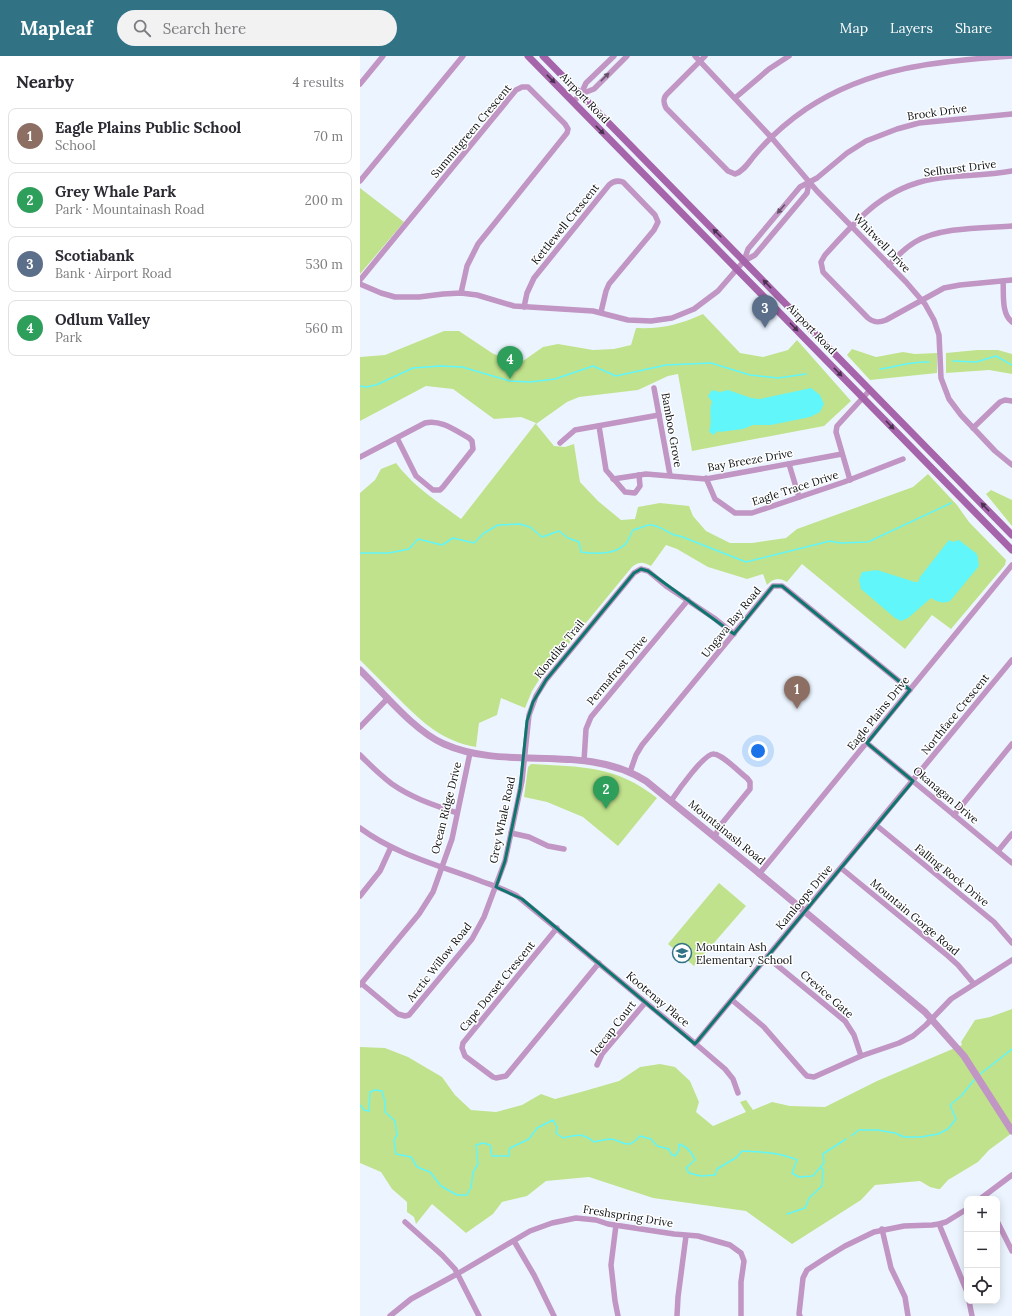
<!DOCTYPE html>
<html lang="en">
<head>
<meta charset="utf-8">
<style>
  :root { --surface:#fff; --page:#f2f2f3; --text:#2b2b33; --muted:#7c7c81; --line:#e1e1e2; --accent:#317285 }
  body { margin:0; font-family:Lora,serif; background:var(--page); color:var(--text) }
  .controls { position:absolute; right:12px; bottom:12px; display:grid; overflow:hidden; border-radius:8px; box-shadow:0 2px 10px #0003 }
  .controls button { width:36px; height:36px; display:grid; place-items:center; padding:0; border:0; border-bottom:1px solid var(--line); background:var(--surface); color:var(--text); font:20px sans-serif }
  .you { position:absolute; left:398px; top:695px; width:14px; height:14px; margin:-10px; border:3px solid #fff; border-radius:50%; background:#1a73e8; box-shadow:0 0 0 6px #1a73e833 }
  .badge { display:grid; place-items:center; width:26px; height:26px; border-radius:50%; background:var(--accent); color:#fff; font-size:13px; font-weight:700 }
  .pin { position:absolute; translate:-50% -33px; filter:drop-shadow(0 1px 2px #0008) }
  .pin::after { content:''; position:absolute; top:21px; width:14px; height:12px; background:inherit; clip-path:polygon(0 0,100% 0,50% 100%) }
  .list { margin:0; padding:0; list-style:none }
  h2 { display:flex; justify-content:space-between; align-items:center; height:52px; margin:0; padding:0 16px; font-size:17px }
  h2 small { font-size:13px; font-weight:400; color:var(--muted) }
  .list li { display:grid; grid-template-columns:26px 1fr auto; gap:12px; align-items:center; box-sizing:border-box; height:56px; margin:0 8px 8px; padding:0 8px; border:1px solid var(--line); border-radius:8px }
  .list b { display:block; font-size:15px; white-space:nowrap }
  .list p { margin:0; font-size:13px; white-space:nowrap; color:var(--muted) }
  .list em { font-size:13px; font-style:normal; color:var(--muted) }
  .icon { flex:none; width:22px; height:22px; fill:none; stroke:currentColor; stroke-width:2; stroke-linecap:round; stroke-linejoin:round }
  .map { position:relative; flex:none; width:652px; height:1260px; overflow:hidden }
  header { display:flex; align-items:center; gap:24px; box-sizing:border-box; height:56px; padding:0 20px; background:var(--accent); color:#fff }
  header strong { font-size:19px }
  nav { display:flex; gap:22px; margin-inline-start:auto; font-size:14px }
  .search { width:280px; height:36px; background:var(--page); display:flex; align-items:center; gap:10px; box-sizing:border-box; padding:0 14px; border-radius:22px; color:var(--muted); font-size:15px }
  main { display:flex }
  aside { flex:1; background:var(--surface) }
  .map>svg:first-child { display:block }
  .green { fill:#c1e28c }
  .water { fill:#61f6f9 }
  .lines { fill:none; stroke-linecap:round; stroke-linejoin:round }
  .stream { stroke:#61f6f9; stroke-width:1.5 }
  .minor { stroke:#c195c4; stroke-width:5.5 }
  .tertiary { stroke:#c195c4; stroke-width:7 }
  .secondary { stroke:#a665ab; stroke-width:7 }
  .oneway { fill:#66526b }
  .oneway2 { fill:#4a314f }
  .marked { fill:none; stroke:#0f766e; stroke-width:3; stroke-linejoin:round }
  .labels { text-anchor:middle; stroke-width:3; stroke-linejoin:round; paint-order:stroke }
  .street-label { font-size:11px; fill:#0c0f12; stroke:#fff }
  .poi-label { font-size:11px; fill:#0c0f12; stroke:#fff; text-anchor:start }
</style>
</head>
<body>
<header>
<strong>Mapleaf</strong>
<div class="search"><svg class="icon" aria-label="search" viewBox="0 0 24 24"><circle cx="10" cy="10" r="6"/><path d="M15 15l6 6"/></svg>Search here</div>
<nav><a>Map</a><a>Layers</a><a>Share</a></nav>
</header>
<main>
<aside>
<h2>Nearby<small>4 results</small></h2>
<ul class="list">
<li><span class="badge" style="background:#8d6e63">1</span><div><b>Eagle Plains Public School</b><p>School</p></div><em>70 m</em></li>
<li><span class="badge" style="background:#2e9e5b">2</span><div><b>Grey Whale Park</b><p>Park · Mountainash Road</p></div><em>200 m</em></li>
<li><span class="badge" style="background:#5c6f8a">3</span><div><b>Scotiabank</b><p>Bank · Airport Road</p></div><em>530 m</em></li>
<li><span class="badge" style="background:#2e9e5b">4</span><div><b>Odlum Valley</b><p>Park</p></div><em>560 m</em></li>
</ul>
</aside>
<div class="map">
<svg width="652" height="1260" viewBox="0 0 652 1260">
  <rect width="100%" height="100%" fill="#ecf5ff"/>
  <!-- green -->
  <g class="green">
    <path d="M0 132 44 166 0 218Z"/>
    <path d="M343 258 380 297 403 301 428 294 437 284 491 345 464 370 332 395 318 318 308 320 278 334 219 341 207 346 176 368 194 390 205 391 214 388 220 426 238 445 261 464 275 463 278 451 300 447 329 450 333 460 346 475 370 487H392L426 482 437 473 553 431 568 418 597 449 609 466 646 504 645 509 591 573 572 559 545 593 442 508 427 526C419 521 413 522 407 529L403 518 387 523 348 511 317 493 306 489 291 510C284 506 279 505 272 511L179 624 172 635 165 652 141 642 137 659 119 667 116 691C82 685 63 667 39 643 26 630 13 617 0 604V437L15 424 21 413 36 407C54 431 77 445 101 463L176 367 161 361 134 363 93 333 66 330 0 365V301L25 299 84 275H99L132 297 147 304 163 305 183 291 198 288 233 294 254 293 271 289 276 272C303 273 318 269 343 258Z"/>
    <path d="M492 293 516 301 543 296 555 298 577 297V317L510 324 487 299Z"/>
    <path d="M617 294H638L652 298V318L629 314 586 317V297Z"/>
    <path d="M631 434 652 444V470L626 438Z"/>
    <path d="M171 708C222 711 255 709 297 742L258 790 223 761 187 746 164 741 168 711Z"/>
    <path d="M359 827 386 850 334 910 308 888Z"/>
    <path d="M652 953V1077L629 1094 618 1106 588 1124 580 1133H578L570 1131 560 1125 515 1129 501 1144 432 1188 386 1155 293 1142 229 1121 186 1125 167 1140 142 1146 133 1158 106 1177 72 1148 56 1168 54 1161 47 1156V1146L32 1133 21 1116 0 1107V991L25 992 48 1001 82 1021 95 1039 111 1054 136 1056 162 1049 181 1038 195 1043 221 1036 259 1025 280 1011 300 1008 315 1011 330 1025 339 1046 336 1056 353 1070 386 1056 380 1046 386 1044 393 1054 412 1046 430 1050 465 1051 517 1025 602 989 601 986 615 964 630 961Z"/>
  </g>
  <!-- water -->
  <g class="water">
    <path d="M451 332 460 339 464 348 460 356 450 361 411 369H393L383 373 360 376 358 375 353 379 349 375C353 366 348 355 352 346L348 340 352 334 360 336 368 334 391 342 400 343Z"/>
    <path d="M589 484 593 486 599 484 617 498 619 510 590 545C583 548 577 546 571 542L548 562 541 565 535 562 501 533 499 524 502 516 517 514 555 526H558L560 521Z"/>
  </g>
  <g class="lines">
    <!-- stream -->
    <g class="stream">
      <path d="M593 305 616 306 636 300 652 309"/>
      <path d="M520 313C538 311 549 305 569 306"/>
      <path d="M0 330 6 331 16 329 53 312 80 310 102 311 150 325 170 326 195 323 233 310 256 320 306 309 351 307 390 319 418 322 446 318"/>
      <path d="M0 497H29L49 493 58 483 82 489 93 482 114 487 124 477 138 469 160 468 170 471 182 481 199 475 208 482 219 486 221 496C235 498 257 499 267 486 269 482 271 478 273 474 278 473 284 470 289 469 301 468 309 480 320 480L386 506 470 485 480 487 508 486 591 447"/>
      <path d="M619 1019 652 993"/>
      <path d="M0 1049 4 1054 9 1055 10 1036 15 1034 22 1035 25 1046V1056L35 1065 37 1079 34 1084 36 1098 51 1101 57 1111 70 1116 81 1130 97 1139H107L111 1131 113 1116 118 1108 116 1089 123 1087 130 1089 132 1100H149V1095L150 1092 169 1083 177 1072 193 1064 197 1071 196 1077 203 1082C216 1079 222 1076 234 1086 239 1085 246 1083 251 1083 264 1085 267 1095 280 1080L291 1083 297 1090 309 1093 311 1098 315 1100 319 1094V1088C326 1090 333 1097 335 1104L326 1112 329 1117 341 1120 355 1119 357 1113 377 1101 382 1095C401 1096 419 1096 437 1104L432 1117 439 1121 453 1120 464 1107 463 1098 486 1083"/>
      <path d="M491 1080 499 1074H517L535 1077 544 1081H561L578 1078 588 1073 596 1063 590 1049 601 1040 615 1023"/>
      <path d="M427 1158 445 1152 449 1142 462 1130 463 1114 461 1111"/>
    </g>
    <!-- minor -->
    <g class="minor">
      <path d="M335 0 411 81 457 135 546 226 565 248 574 264 579 279 581 322 589 343 601 359 635 395 652 409"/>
      <path d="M345 0 307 38C303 42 303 46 306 52L368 115 375 118C383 116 389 106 394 100 409 82 427 66 446 53 509 11 578 5 652 0"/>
      <path d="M0 28 23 0"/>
      <path d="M221 38 234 33 267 0"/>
      <path d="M375 42 409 13 429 0"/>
      <path d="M213 46 221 38 226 27 254 0"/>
      <path d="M652 115C626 120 599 119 573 123 523 132 497 164 465 199L461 206 463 216 508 262C514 267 519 267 526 264L584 232 600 229 652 224"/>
      <path d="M0 125 103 0"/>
      <path d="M384 205 388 193 440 131 457 122 487 97 506 85 537 73 559 67 652 58"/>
      <path d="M529 209C537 200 545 192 555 186 580 171 623 172 652 170"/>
      <path d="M0 224 156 34 162 31H168L205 68 208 73 207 77 118 188 107 210 101 237"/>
      <path d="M643 225C644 237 641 258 652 266"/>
      <path d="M0 228 21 237 35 241H59L83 238 101 237 117 239 154 250 233 255 268 264 291 265 312 262 334 253 358 235 384 205 395 199 447 137 449 127"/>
      <path d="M164 251 167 237 174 222 249 129C253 125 257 124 263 126L295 159 298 166 294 174 249 228 246 235 241 256"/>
      <path d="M294 332 310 419"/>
      <path d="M239 370 246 414 265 436 275 437 280 430 279 419"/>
      <path d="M613 372 640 346 645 344 652 345"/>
      <path d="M200 387 215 374 299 359"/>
      <path d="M0 401 65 367C81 363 96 375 109 382L112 385 113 393 83 431 80 434H73L56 420 37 382"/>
      <path d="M429 408 439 441"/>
      <path d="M346 422 355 443 358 445 375 457H392L484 426 543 403"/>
      <path d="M253 423 286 418 346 423 482 398"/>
      <path d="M490 424 476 376 477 370 510 334"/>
      <path d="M0 671 28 642"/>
      <path d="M507 687 652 807"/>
      <path d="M0 699C10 709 20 719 32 728 52 742 74 749 97 757"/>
      <path d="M224 705 226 673 231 661 328 544"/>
      <path d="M270 716 276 699 282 689 413 530H422L426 533 550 634"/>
      <path d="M311 745C317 736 345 696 354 698 363 699 379 716 387 722L390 726V733L359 771 355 781"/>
      <path d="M594 759 652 688"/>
      <path d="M516 769 634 866 652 887"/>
      <path d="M0 772C35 798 78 809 118 824 131 829 145 833 157 840L330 983 365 1013 373 1023 378 1037"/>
      <path d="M151 777 169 781 188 790 204 793"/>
      <path d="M638 795 652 778"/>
      <path d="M481 812 588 900 598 909 614 928"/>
      <path d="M399 818 652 509"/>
      <path d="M0 840 20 815 31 791"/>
      <path d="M197 872 103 987 102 992 105 1000 133 1021 136 1022 146 1020 239 907"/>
      <path d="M407 901 485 965 494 979 501 1000"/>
      <path d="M2 928 38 958 45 960 49 959 112 883 124 861 145 805 151 777 162 725 169 659 176 640 186 624 274 517 281 513 288 515 306 530 354 562 374 578"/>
      <path d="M0 929 59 858 73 836 92 783 110 697"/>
      <path d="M372 944 404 971 444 1017 447 1020 454 1021 501 1000 539 987 553 980 566 969 591 943 652 904"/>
      <path d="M335 988 652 604"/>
      <path d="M237 1009 242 998 285 947"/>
      <path d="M620 1143 652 1119"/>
      <path d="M637 1165 652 1195"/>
      <path d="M45 1166 82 1199 95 1213 119 1260"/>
      <path d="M579 1168 607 1236"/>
      <path d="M256 1169 251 1209 255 1245 258 1260"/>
      <path d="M522 1173 531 1212 545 1241 548 1260"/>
      <path d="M154 1185 174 1219 194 1260"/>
      <path d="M609 1245 612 1260"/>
      <path d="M30 1260 51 1243 97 1218 170 1175 192 1167 216 1162 236 1164 248 1168 314 1178 338 1180 370 1189 381 1197 384 1205 381 1226V1260"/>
      <path d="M317 1260 318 1241 326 1180"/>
      <path d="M440 1260 439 1258 443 1222 447 1214 467 1201 485 1190 514 1176 544 1170 572 1169 579 1168 586 1166 607 1153"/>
    </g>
    <!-- tertiary -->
    <path class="tertiary" d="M0 614C24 637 54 675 84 688 147 716 225 686 286 725L394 813 565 956 604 1000 652 1075"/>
    <!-- secondary -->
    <g class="secondary">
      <path d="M168 0 652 494"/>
      <path d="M183 0 652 479"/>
    </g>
  </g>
  <!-- one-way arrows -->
  <defs><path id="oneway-solid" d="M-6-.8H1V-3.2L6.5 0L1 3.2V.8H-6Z"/></defs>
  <g class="oneway">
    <use href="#oneway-solid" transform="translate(245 21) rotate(-45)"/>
    <use href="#oneway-solid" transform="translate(421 153) rotate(130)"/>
  </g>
  <g class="oneway2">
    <use href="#oneway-solid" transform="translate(191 23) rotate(45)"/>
    <use href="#oneway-solid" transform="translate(240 74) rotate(45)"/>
    <use href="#oneway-solid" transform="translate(357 177) rotate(-135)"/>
    <use href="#oneway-solid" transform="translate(407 228) rotate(-134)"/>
    <use href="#oneway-solid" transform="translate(434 271) rotate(46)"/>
    <use href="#oneway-solid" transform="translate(478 316) rotate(46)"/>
    <use href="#oneway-solid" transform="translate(530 369) rotate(46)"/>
    <use href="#oneway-solid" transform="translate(625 451) rotate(-134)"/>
  </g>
  <!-- marked area -->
  <path class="marked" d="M281 513 288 515 374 578 413 530H422L550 634 507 687 553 725 335 988 162 843 136 831 145 805 160 733 167 665 173 646 186 624 274 517Z"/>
  <!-- icons -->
  <defs>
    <g id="school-ring" transform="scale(1)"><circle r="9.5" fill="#fff" stroke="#317285" stroke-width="1.5"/><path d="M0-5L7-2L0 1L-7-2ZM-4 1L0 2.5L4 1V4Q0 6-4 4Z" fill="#317285"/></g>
  </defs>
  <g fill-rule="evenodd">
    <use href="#school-ring" x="322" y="897"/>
  </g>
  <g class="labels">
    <!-- street labels -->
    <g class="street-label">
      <text transform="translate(225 42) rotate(46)" y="4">Airport Road</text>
      <text transform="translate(577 56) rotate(-8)" y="4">Brock Drive</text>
      <text transform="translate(111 75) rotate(-50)" y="4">Summitgreen Crescent</text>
      <text transform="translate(600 112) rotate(-7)" y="4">Selhurst Drive</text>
      <text transform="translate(205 168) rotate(-51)" y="4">Kettlewell Crescent</text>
      <text transform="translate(522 187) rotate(46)" y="4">Whitwell Drive</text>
      <text transform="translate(452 273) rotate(46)" y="4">Airport Road</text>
      <text transform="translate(312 374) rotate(80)" y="4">Bamboo Grove</text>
      <text transform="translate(390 404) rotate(-10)" y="4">Bay Breeze Drive</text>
      <text transform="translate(435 432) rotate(-18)" y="4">Eagle Trace Drive</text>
      <text transform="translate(371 566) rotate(-51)" y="4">Ungava Bay Road</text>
      <text transform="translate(199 593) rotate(-51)" y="4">Klondike Trail</text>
      <text transform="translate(257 614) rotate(-50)" y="4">Permafrost Drive</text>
      <text transform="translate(518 657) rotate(-51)" y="4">Eagle Plains Drive</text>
      <text transform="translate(595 658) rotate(-51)" y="4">Northface Crescent</text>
      <text transform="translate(586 739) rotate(40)" y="4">Okanagan Drive</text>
      <text transform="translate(86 752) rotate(-76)" y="4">Ocean Ridge Drive</text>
      <text transform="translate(142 764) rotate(-78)" y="4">Grey Whale Road</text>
      <text transform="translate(367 776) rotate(39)" y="4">Mountainash Road</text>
      <text transform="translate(592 819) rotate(39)" y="4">Falling Rock Drive</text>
      <text transform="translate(444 841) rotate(-50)" y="4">Kamloops Drive</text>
      <text transform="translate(555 861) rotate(40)" y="4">Mountain Gorge Road</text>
      <text transform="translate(79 906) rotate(-52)" y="4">Arctic Willow Road</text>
      <text transform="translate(137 930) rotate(-51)" y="4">Cape Dorset Crescent</text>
      <text transform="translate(467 938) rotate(41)" y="4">Crevice Gate</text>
      <text transform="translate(298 943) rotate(40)" y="4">Kootenay Place</text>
      <text transform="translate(253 972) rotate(-52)" y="4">Icecap Court</text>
      <text transform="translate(268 1160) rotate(9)" y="4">Freshspring Drive</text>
    </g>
    <!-- poi labels -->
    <g class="poi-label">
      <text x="336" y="895">Mountain Ash<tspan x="336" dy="13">Elementary School</tspan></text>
    </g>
  </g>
</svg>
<div class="controls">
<button>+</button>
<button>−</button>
<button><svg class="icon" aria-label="locate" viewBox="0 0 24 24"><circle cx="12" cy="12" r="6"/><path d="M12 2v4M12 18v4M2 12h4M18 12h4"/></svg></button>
</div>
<div class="you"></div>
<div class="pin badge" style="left:437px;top:653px;background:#8d6e63">1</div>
<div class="pin badge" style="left:246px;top:753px;background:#2e9e5b">2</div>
<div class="pin badge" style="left:405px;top:272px;background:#5c6f8a">3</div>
<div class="pin badge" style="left:150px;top:323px;background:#2e9e5b">4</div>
</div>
</main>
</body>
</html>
